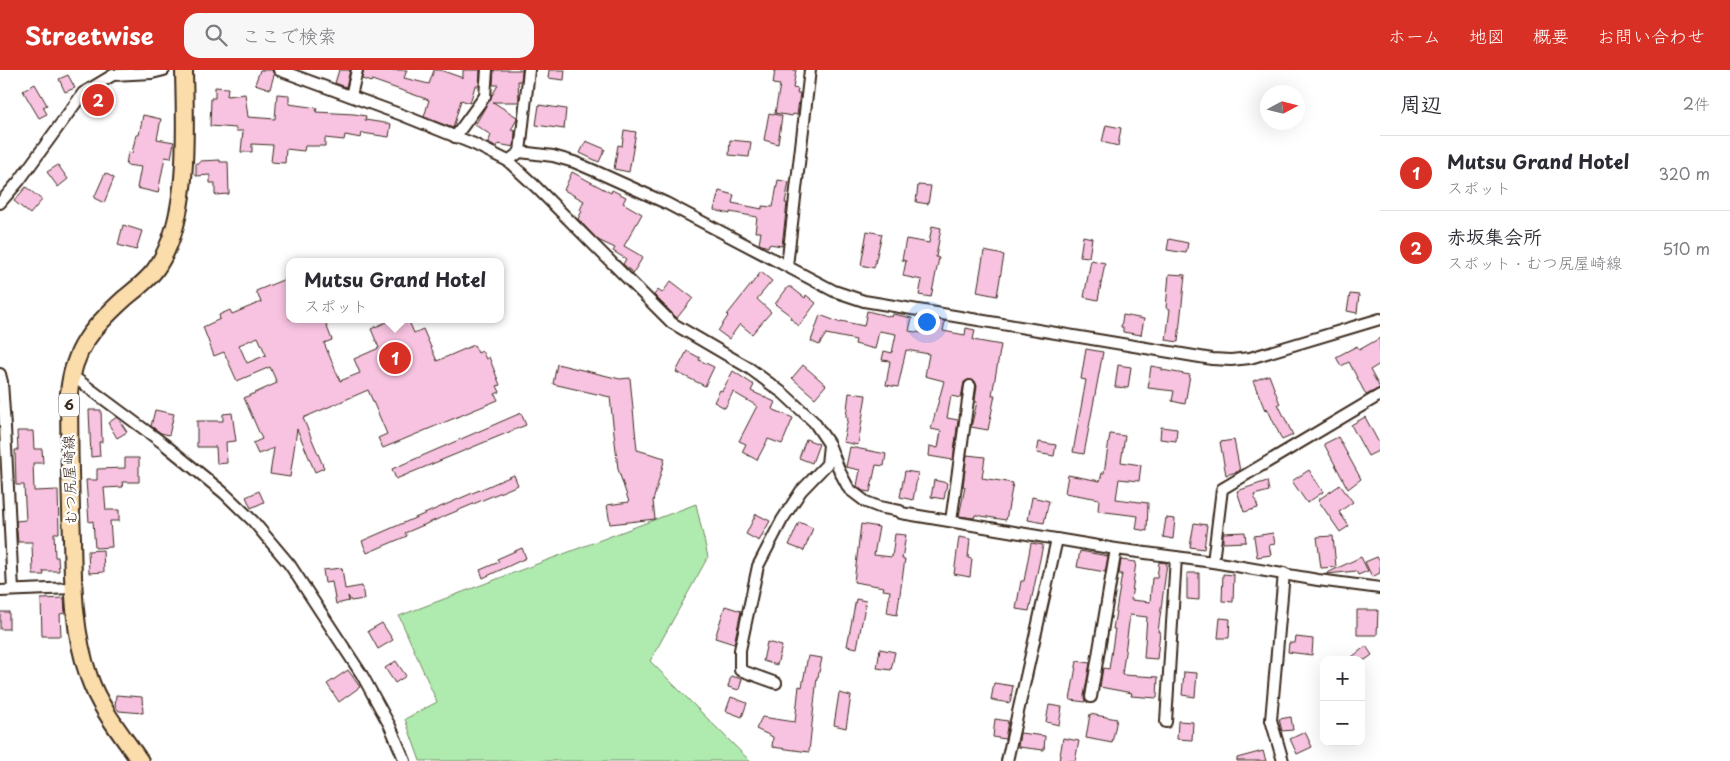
<!DOCTYPE html>
<html lang="ja">
<head>
<meta charset="utf-8">
<style>
  :root { --surface:#fff; --page:#f7f7f7; --text:#2b2b33; --muted:#7c7c81; --line:#e1e1e2; --accent:#d93025 }
  body { margin:0; font-family:"Playpen Sans","Klee One",sans-serif; background:var(--page); color:var(--text) }
  .controls { position:absolute; right:15px; bottom:15px; display:grid; overflow:hidden; border-radius:10px; box-shadow:0 5px 20px #0002 }
  .controls button { width:45px; height:45px; display:grid; place-items:center; padding:0; border:0; border-bottom:1px solid var(--line); background:var(--surface); color:var(--text); font:25px sans-serif }
  .compass { position:absolute; left:1260px; top:15px; width:45px; height:45px; border-radius:50%; background:var(--surface); box-shadow:0 5px 20px #0002; rotate:83deg }
  .you { position:absolute; left:926px; top:251px; width:18px; height:18px; margin:-12px; border:4px solid #fff; border-radius:50%; background:#1a73e8; box-shadow:0 0 0 8px #1a73e833 }
  .badge { display:grid; place-items:center; width:32px; height:32px; border-radius:50%; background:var(--accent); color:#fff; font-size:16px; font-weight:700 }
  .pin { position:absolute; translate:-50% -50%; border:2px solid #fff; box-shadow:0 1px 5px #0006 }
  .popup { position:absolute; left:286px; top:188px; width:218px; height:65px; box-sizing:border-box; display:grid; place-content:center; border-radius:10px; background:var(--surface); filter:drop-shadow(0 1px 4px #0005); font-size:16px; white-space:nowrap; color:var(--muted) }
  .popup b { font-size:19px; color:var(--text) }
  .popup::after { content:''; position:absolute; left:50%; top:100%; margin-left:-10px; border:10px solid transparent; border-top-color:var(--surface) }
  .list { margin:0; padding:0; list-style:none }
  h2 { display:flex; justify-content:space-between; align-items:center; height:65px; margin:0; padding:0 20px; font-size:21px }
  h2 small { font-size:16px; font-weight:400; color:var(--muted) }
  .list li { display:grid; grid-template-columns:32px 1fr auto; gap:15px; align-items:center; box-sizing:border-box; height:75px; padding:0 20px; border-top:1px solid var(--line) }
  .list b { display:block; font-size:19px; white-space:nowrap }
  .list p { margin:0; font-size:16px; white-space:nowrap; color:var(--muted) }
  .list em { font-size:16px; font-style:normal; color:var(--muted) }
  .icon { flex:none; width:28px; height:28px; fill:none; stroke:currentColor; stroke-width:2; stroke-linecap:round; stroke-linejoin:round }
  .map { position:relative; flex:none; width:1380px; height:691px; overflow:hidden }
  header { display:flex; align-items:center; gap:30px; box-sizing:border-box; height:70px; padding:0 25px; background:var(--accent); color:#fff }
  header strong { font-size:24px }
  nav { display:flex; gap:28px; margin-inline-start:auto; font-size:18px }
  .search { width:350px; height:45px; background:var(--page); display:flex; align-items:center; gap:12px; box-sizing:border-box; padding:0 18px; border-radius:15px; color:var(--muted); font-size:19px }
  main { display:flex }
  aside { flex:1; background:var(--surface) }
  .map>svg:first-child { display:block }
  .green { fill:#afeaaf; stroke:#758a66 }
  .building { fill:#f7c3e0; stroke:#3b2a1e; fill-rule:evenodd }
  .lines { fill:none; stroke-linecap:round; stroke-linejoin:round }
  .street-casing { stroke:#3b2a1e; stroke-width:14 }
  .primary-casing { stroke:#3b2a1e; stroke-width:20 }
  .street { stroke:#fff; stroke-width:10 }
  .primary { stroke:#faddab; stroke-width:16 }
  .labels { text-anchor:middle; stroke-width:4.5; stroke-linejoin:round; paint-order:stroke }
  .shield { fill:#fff; stroke:#766a62; stroke-width:1 }
  .shield-label { font-size:14px; font-weight:bold; fill:#3b2a1e }
  .street-label { font-size:15px; fill:#3b2a1e; stroke:#fff }
</style>
</head>
<body>
<header>
<strong>Streetwise</strong>
<div class="search"><svg class="icon" aria-label="search" viewBox="0 0 24 24"><circle cx="10" cy="10" r="6"/><path d="M15 15l6 6"/></svg>ここで検索</div>
<nav><a>ホーム</a><a>地図</a><a>概要</a><a>お問い合わせ</a></nav>
</header>
<main>
<div class="map">
<svg width="1380" height="691" viewBox="0 0 1380 691">
  <rect width="100%" height="100%" fill="#fff"/>
  <filter id="ink" filterUnits="userSpaceOnUse"><feTurbulence type="fractalNoise" baseFrequency=".02" numOctaves="2"/><feDisplacementMap in="SourceGraphic" scale="10" xChannelSelector="R" yChannelSelector="G"/><feConvolveMatrix kernelMatrix="1 2 1 2 8 2 1 2 1" color-interpolation-filters="sRGB"/></filter>
  <g filter="url(#ink)">
    <!-- green -->
    <path class="green" d="M696 434 708 487 650 591 750 691H420L405 649 437 632 399 546Z"/>
    <!-- building -->
    <g class="building">
      <path d="M260 0H272L274 5 270 19 255 14Z"/>
      <path d="M339 0H350L346 17 335 13Z"/>
      <path d="M364 0H407L404 8 429 14 434 0H440L463 8V0H480L479 16H475L470 33 461 30 453 58 424 47 429 30 372 10 371 12 362 9Z"/>
      <path d="M494 0H522L521 11H518L519 32H493L517 47 516 51 511 60 515 61 514 77 498 74 497 78 488 73 491 65 475 55 498 15H493Z"/>
      <path d="M549 0H565L564 10 548 8Z"/>
      <path d="M775 0H796L793 18 798 19 797 23H800L797 45 793 44 792 46 775 43 780 15 773 14Z"/>
      <path d="M68 5 75 18 65 22 59 9Z"/>
      <path d="M35 14 47 35 43 37 47 44 39 48 23 21Z"/>
      <path d="M215 17 228 18 227 26 245 24 248 47 275 49 277 24 289 25V34L317 38 316 42 354 44 366 46 365 50 391 54 389 67 362 63 361 68 345 65 344 70 325 68V76H305L304 81 286 79 285 93 271 92 273 75 252 74V82H241L243 61H236V58L210 56 211 28H215Z"/>
      <path d="M101 20 111 31 97 43 86 30Z"/>
      <path d="M539 35 566 39 564 59 536 55Z"/>
      <path d="M769 43 782 46 778 74 764 70Z"/>
      <path d="M143 45 161 49 157 69 174 72 171 88 165 87 158 123 137 118 141 97 126 95 128 82 132 83 136 65H139Z"/>
      <path d="M1106 55 1121 58 1118 76 1102 72Z"/>
      <path d="M624 60 636 62 629 102 614 99 618 75 622 76Z"/>
      <path d="M730 70 751 72 749 87 729 85Z"/>
      <path d="M586 71 605 79 599 92 580 83Z"/>
      <path d="M220 90V92H228L229 124 215 125V113H210V105L196 106V93H200V91Z"/>
      <path d="M58 95 68 109 58 117 47 102Z"/>
      <path d="M572 102 611 123 612 120 626 127 623 133 642 144 624 176 643 187 633 203 623 194 626 189 613 181 615 178 598 170 578 149 582 141 580 140 584 131 564 120Z"/>
      <path d="M105 103 114 108 104 133 94 128Z"/>
      <path d="M778 110 789 112 785 133H787L782 176 769 174 768 177 759 174 761 162H755L757 147 730 142V144L714 140 719 121 734 125 732 133 762 139V136L773 137Z"/>
      <path d="M918 115 931 116 928 134 916 132Z"/>
      <path d="M26 117 42 130 30 144 14 131Z"/>
      <path d="M123 155 142 161 136 180 118 175Z"/>
      <path d="M932 156 941 158 936 187 939 188 931 227 919 225 922 210 903 206 906 191 902 190 906 169 929 173Z"/>
      <path d="M867 161 882 164 874 198 861 195Z"/>
      <path d="M1083 166 1092 168 1089 187 1080 186Z"/>
      <path d="M1169 169 1188 173 1186 183 1167 180Z"/>
      <path d="M984 181 1004 185 997 226 977 222Z"/>
      <path d="M1091 190 1105 193 1098 230 1084 227Z"/>
      <path d="M761 202 772 211 757 229 771 242 752 264 740 254 729 269 718 261 728 246 727 245Z"/>
      <path d="M1169 204 1185 205 1178 272 1166 270 1170 239 1166 238Z"/>
      <path d="M290 207V249H324L332 270 324 273 340 311 360 303 354 289 379 278 371 259 393 249H408L414 263 423 259 437 291 474 275 478 283 482 281 486 289 489 287 500 315 497 316 500 322 495 324 498 330 383 378 378 368 387 364 368 320 303 348 324 398 315 402 297 359 290 407 270 404 274 378 258 384 253 373 262 369 244 328 277 313 270 297 237 311 224 282 214 286 203 257 220 249 219 245 230 240 232 244 261 232 256 221ZM258 267 266 285 247 293 239 275Z"/>
      <path d="M671 211 693 228 677 248 654 225 658 220 662 223Z"/>
      <path d="M788 217H791L805 228 806 225 816 233 799 256 790 248 791 246 775 234Z"/>
      <path d="M1350 224 1359 225 1357 243 1347 241Z"/>
      <path d="M867 241 892 247 893 244 912 248 909 261 929 264 932 249 945 251 943 261 965 265 966 258 975 260 973 270 1001 275 992 325H995L988 360 971 357 977 332 975 331 977 316 975 311 968 310 964 312 961 328 951 326 947 348 958 350 953 390 929 386 930 376 938 378 941 361 931 359 944 311 925 306 929 284 906 280 898 317 886 315 890 291 882 290 884 281 892 283 896 264 879 261 875 279 855 274 856 270 826 264 819 275 811 271 820 245 841 253V251L864 256Z"/>
      <path d="M1123 245 1144 249 1141 265 1123 262V257H1121Z"/>
      <path d="M1380 268V294L1370 300 1380 318 1366 325 1349 292 1341 296 1336 287 1357 276 1359 280Z"/>
      <path d="M1086 279 1103 282 1084 384 1073 382 1086 310 1081 309Z"/>
      <path d="M687 281 700 288 699 290 714 297 705 316 676 302Z"/>
      <path d="M557 294 620 309 630 308 637 380 665 388 653 431 655 449 610 454 607 435 629 432 618 399 610 327 553 314Z"/>
      <path d="M803 295 826 315 815 328 792 308Z"/>
      <path d="M1118 295 1131 297 1128 318 1115 317Z"/>
      <path d="M1151 296 1162 298V300L1190 305 1185 334 1172 331 1174 321 1148 318Z"/>
      <path d="M733 301 754 315 751 321 775 332 772 339 793 348 782 374 768 369 757 390 742 382 746 374 739 371 757 336 733 322 725 338 714 332 720 320 722 321Z"/>
      <path d="M1269 305 1280 334H1278L1293 365 1282 370 1267 338 1265 340 1253 311Z"/>
      <path d="M849 323 866 325 858 375 843 372 848 348 846 347Z"/>
      <path d="M89 340H101L102 372H99L100 386 91 387Z"/>
      <path d="M155 340 174 344 169 365 161 363 151 356Z"/>
      <path d="M232 343 236 371 226 372 227 393 217 394 216 377H197V351H223V344Z"/>
      <path d="M521 343 526 355 396 409 392 399Z"/>
      <path d="M117 347 127 362 117 368 108 353Z"/>
      <path d="M1365 347 1380 375V380L1368 386 1351 355Z"/>
      <path d="M1161 357 1177 359 1176 371 1160 369Z"/>
      <path d="M17 361H33L34 379H42L43 393H33L34 421 58 420 59 463H54L55 487H58L59 501H43L44 505H33L32 472H18L16 451 26 450 24 415H16L15 380H18Z"/>
      <path d="M1110 364 1125 366 1121 392 1141 395 1139 411 1119 409 1116 429 1148 433 1147 461 1136 459 1138 446 1098 441 1099 429 1065 423 1068 405 1100 411 1102 403H1104Z"/>
      <path d="M1338 367 1361 409 1348 419 1324 374Z"/>
      <path d="M806 369 819 374 812 393 799 388Z"/>
      <path d="M1234 370 1240 401 1226 405 1220 372Z"/>
      <path d="M1039 372 1056 375 1054 386 1037 383Z"/>
      <path d="M850 377 886 384 884 396 876 395 870 422 863 421 857 416 860 400 846 397Z"/>
      <path d="M967 385 985 387 982 408 1013 413 1006 450 975 445 974 448 959 446 965 417 963 416Z"/>
      <path d="M125 388H139V412H122L123 417 104 418 106 440H119V451H110L112 477 95 478 93 451 89 452 86 410H97V399L125 398Z"/>
      <path d="M1309 400 1323 422 1307 433 1292 411Z"/>
      <path d="M905 401 918 403 913 430 900 427Z"/>
      <path d="M514 405 518 415 405 463 407 466 367 483 362 471Z"/>
      <path d="M934 410 947 413 944 429 931 427Z"/>
      <path d="M1267 411 1269 421 1254 425 1258 438 1244 442 1237 421Z"/>
      <path d="M1340 415 1353 432 1339 442 1349 456 1340 462 1318 430Z"/>
      <path d="M259 421 264 432 251 438 246 427Z"/>
      <path d="M1032 427 1049 431 1044 453 1028 450Z"/>
      <path d="M756 444 770 451 759 471 746 464Z"/>
      <path d="M1166 448 1175 449 1173 469 1163 467Z"/>
      <path d="M799 452 813 458 804 481 789 475Z"/>
      <path d="M1194 453 1207 455 1204 479 1190 477Z"/>
      <path d="M861 454 879 457 874 485 892 487 895 464 906 465 902 489H905L897 545 887 543 890 521 883 520 884 517 854 512Z"/>
      <path d="M1245 462 1246 472 1223 473V463Z"/>
      <path d="M1273 463 1275 474 1269 475 1271 485 1257 487 1254 466Z"/>
      <path d="M1333 466 1336 497 1321 498 1317 467Z"/>
      <path d="M959 467 970 469 968 488 972 489 970 507 954 504Z"/>
      <path d="M1031 473 1043 475 1029 541 1016 539 1021 511H1024Z"/>
      <path d="M522 478 526 488 483 508 480 500 499 492 497 489Z"/>
      <path d="M103 480 104 502 89 503 88 481Z"/>
      <path d="M1080 481 1108 486 1105 502 1077 497Z"/>
      <path d="M1361 487 1368 501 1358 505 1356 501 1327 504V503Z"/>
      <path d="M1377 487 1380 492V503L1372 507 1365 492Z"/>
      <path d="M1121 490 1136 492 1131 530 1150 532 1152 508H1157L1159 492 1167 493 1158 562H1160L1157 589 1144 588 1147 547 1130 545 1122 605 1158 607 1157 628 1131 626 1132 623 1100 617 1103 598 1109 599 1115 559H1113L1122 504H1119Z"/>
      <path d="M342 498 345 519 362 516 364 529 351 531 348 526 349 531 336 534 332 512 325 513 323 500Z"/>
      <path d="M1187 503H1199V530L1187 529Z"/>
      <path d="M1223 504 1234 505 1233 532 1222 531Z"/>
      <path d="M64 528 65 543 60 544 61 566H42L41 529Z"/>
      <path d="M856 529 866 531 857 578 847 576Z"/>
      <path d="M725 536 741 541 734 574 715 568Z"/>
      <path d="M1357 540H1378L1377 565H1357Z"/>
      <rect x="0" y="542" width="9" height="17"/>
      <path d="M1220 548 1230 549 1229 568H1218Z"/>
      <path d="M382 553 393 570 378 579 368 561Z"/>
      <path d="M1296 567 1313 569 1312 585 1288 582 1289 573H1295Z"/>
      <path d="M767 572 782 576 777 595 763 591Z"/>
      <path d="M1366 576 1372 585 1365 590H1348Z"/>
      <path d="M880 579 895 582 891 600 877 598Z"/>
      <path d="M808 586 822 588 818 607H817L809 682 772 677 773 667 756 659 762 647 795 652 799 616 802 617Z"/>
      <path d="M396 591 406 606 395 613 385 598Z"/>
      <path d="M1077 591 1090 593 1084 626 1085 632 1070 630Z"/>
      <path d="M348 600 360 617 339 632 327 614Z"/>
      <path d="M1184 602 1197 603 1195 627 1182 625Z"/>
      <path d="M731 606 742 609 739 620 728 617Z"/>
      <path d="M994 613 1013 616 1010 633 991 630Z"/>
      <path d="M839 623 851 626 846 658 834 655Z"/>
      <path d="M116 625 142 627 143 643 119 641 115 636Z"/>
      <path d="M731 627 747 633 742 647 726 641Z"/>
      <path d="M1049 635 1062 637 1059 655 1046 652Z"/>
      <path d="M1090 644 1117 649 1112 673 1086 668Z"/>
      <path d="M1291 647 1293 660 1282 661 1279 649Z"/>
      <path d="M995 649 1008 651 1005 669 993 667Z"/>
      <path d="M1178 651 1193 652 1192 670 1177 669Z"/>
      <path d="M1305 662 1312 677 1297 684 1290 669Z"/>
      <path d="M1020 663 1045 666 1044 680 1018 677Z"/>
      <path d="M1063 668 1079 671 1075 691H1059Z"/>
      <path d="M1263 681 1266 691H1237V688Z"/>
    </g>
    <g class="lines">
      <!-- street casing -->
      <g class="street-casing">
        <g id="street">
          <path d="M279 0 402 45 474 74 508 91 535 116 672 253 749 298 784 324 814 352 829 374 840 402 849 419 866 432 879 437 900 441 901 443 1116 479 1213 492 1318 510 1380 518"/>
          <path d="M351 26 357 0"/>
          <path d="M455 67 485 26 487 0"/>
          <path d="M520 82 529 0"/>
          <path d="M508 91 520 82 553 86 574 92 595 101 666 133 834 221 864 231 1212 289 1231 290 1250 288 1380 249"/>
          <path d="M0 133 19 111 83 23 113 5 152 3 164 0"/>
          <path d="M787 196 810 0"/>
          <path d="M0 304 2 312 5 357 13 520"/>
          <path d="M70 304 164 374 224 423 253 451 290 495 362 605 390 656 405 691"/>
          <path d="M951 451 970 316"/>
          <path d="M1213 492 1222 419 1380 325"/>
          <path d="M0 521 73 518"/>
          <path d="M776 613 740 600V580L758 496 782 450 801 421 827 394 829 375"/>
          <path d="M1091 627 1116 479"/>
          <path d="M1166 652 1176 487"/>
          <path d="M1007 691 1057 469"/>
          <path d="M1283 691 1271 650 1284 503"/>
        </g>
      </g>
      <!-- primary casing -->
      <g class="primary-casing">
        <path id="primary" d="M140 691C122 665 99 637 89 607 73 562 73 514 72 468 70 419 69 371 69 323 73 279 93 257 125 228 135 220 147 211 155 200 191 151 185 59 184 0"/>
      </g>
      <!-- street -->
      <use href="#street" class="street"/>
      <!-- primary -->
      <use href="#primary" class="primary"/>
    </g>
  </g>
  <g class="labels">
    <!-- shield labels -->
    <rect class="shield" x="59" y="323.5" width="20" height="23" rx="4"/>
    <g class="shield-label">
      <text x="69" y="340">6</text>
    </g>
    <!-- street labels -->
    <g class="street-label">
      <text transform="translate(70 410) rotate(-92)" y="5">むつ尻屋崎線</text>
    </g>
  </g>
</svg>
<div class="controls">
<button>+</button>
<button>−</button>
</div>
<svg class="compass" viewBox="-18 -18 36 36"><path d="M0-13l5 13h-10z" fill="#e53935"/><path d="M0 13l5-13h-10z" fill="#7c7c81"/></svg>
<div class="you"></div>
<div class="pin badge" style="left:395px;top:288px">1</div>
<div class="popup"><b>Mutsu Grand Hotel</b>スポット</div>
<div class="pin badge" style="left:98px;top:30px">2</div>
</div>
<aside>
<h2>周辺<small>2件</small></h2>
<ul class="list">
<li><span class="badge">1</span><div><b>Mutsu Grand Hotel</b><p>スポット</p></div><em>320 m</em></li>
<li><span class="badge">2</span><div><b>赤坂集会所</b><p>スポット · むつ尻屋崎線</p></div><em>510 m</em></li>
</ul>
</aside>
</main>
</body>
</html>
